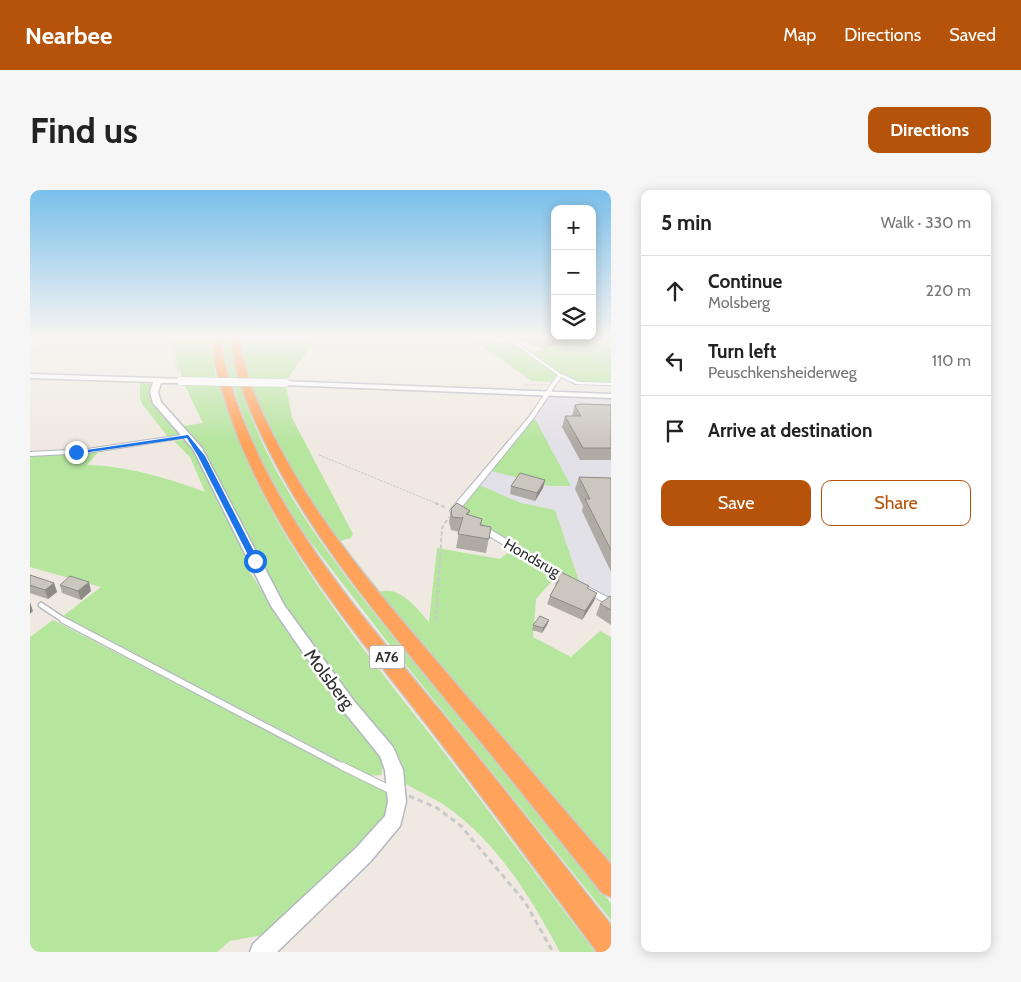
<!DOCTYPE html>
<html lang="en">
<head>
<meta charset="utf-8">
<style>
  :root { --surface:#fff; --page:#f6f6f6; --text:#222; --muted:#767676; --line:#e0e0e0; --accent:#b45309 }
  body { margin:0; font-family:Cabin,sans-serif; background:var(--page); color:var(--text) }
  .controls { position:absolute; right:15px; top:15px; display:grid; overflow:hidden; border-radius:10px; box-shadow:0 2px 12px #0003 }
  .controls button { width:45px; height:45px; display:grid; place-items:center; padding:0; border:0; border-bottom:1px solid var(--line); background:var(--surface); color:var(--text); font:25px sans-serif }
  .stop { position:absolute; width:15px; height:15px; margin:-11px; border:4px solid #1a73e8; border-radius:50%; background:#fff }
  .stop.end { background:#1a73e8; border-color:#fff; box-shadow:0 1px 5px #0008 }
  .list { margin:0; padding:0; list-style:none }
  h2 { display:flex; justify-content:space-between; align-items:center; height:65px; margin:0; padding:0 20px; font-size:21px }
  h2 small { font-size:16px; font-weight:400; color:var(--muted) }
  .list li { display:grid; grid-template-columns:32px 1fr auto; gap:15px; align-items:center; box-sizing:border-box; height:70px; padding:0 20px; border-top:1px solid var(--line) }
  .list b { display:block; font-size:19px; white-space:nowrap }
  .list p { margin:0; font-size:16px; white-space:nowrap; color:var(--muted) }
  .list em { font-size:16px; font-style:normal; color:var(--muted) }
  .actions { display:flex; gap:10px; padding:15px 20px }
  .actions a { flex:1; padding:11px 0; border:1px solid var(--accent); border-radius:10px; text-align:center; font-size:18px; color:var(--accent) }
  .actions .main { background:var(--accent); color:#fff }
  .icon { flex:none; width:28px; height:28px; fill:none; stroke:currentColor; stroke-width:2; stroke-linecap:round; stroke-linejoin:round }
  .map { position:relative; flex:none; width:581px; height:762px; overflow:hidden; border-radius:10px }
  header { display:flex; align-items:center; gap:30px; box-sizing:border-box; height:70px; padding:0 25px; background:var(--accent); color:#fff }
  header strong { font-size:24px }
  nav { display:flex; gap:28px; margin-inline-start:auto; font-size:18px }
  .intro { display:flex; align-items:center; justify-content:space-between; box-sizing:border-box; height:120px; padding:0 30px }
  h1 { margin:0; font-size:35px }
  .button { padding:12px 22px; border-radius:10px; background:var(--accent); color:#fff; font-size:18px; font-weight:700 }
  main { display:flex; gap:30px; padding:0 30px }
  aside { flex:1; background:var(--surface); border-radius:10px; box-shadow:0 2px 12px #0003 }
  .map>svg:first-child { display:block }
  .industrial { fill:#e3e1e8 }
  .green { fill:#b6e59e }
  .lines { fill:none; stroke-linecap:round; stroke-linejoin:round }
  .lane-far3-casing { stroke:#b4b7c1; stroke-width:4 }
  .lane-far2-casing { stroke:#b4b7c1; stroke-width:7 }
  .lane-far1-casing { stroke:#b4b7c1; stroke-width:8 }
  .lane-casing { stroke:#b4b7c1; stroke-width:9 }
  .street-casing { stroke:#b4b7c1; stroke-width:2 }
  .secondary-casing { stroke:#b4b7c1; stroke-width:3 }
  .highway-casing { stroke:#c9c9c9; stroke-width:3 }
  .path-far2 { stroke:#c9c9c9; stroke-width:1; stroke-dasharray:2.5 1; stroke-linecap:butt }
  .path-far1 { stroke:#c9c9c9; stroke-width:2; stroke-dasharray:4 2.5; stroke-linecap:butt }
  .path { stroke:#c9c9c9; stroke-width:3; stroke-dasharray:5.5 4; stroke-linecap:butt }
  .lane-far3 { stroke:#fff; stroke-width:2.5 }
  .lane-far2 { stroke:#fff; stroke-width:4.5 }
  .lane-far1 { stroke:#fff; stroke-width:5.5 }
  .lane { stroke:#fff; stroke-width:7 }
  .street { fill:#fff; fill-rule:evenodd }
  .secondary { fill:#fff; fill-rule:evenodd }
  .highway { fill:#ffa35c; fill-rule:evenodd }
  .secondary-bridge-casing { stroke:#b4b7c1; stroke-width:9; stroke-linecap:butt }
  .secondary-bridge { stroke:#fff; stroke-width:8 }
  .wall { fill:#afaba4 }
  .shaded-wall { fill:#8e8b86 }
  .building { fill:#cbc7bf; stroke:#8e8b86 }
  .route { fill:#1a73e8 }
  .labels { text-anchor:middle; stroke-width:5; stroke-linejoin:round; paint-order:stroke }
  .shield { fill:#fff; stroke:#6d6d6d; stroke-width:1 }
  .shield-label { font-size:14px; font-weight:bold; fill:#2e2e2e }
  .street-label { font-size:15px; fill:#2e2e2e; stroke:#fff }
  .near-street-label { font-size:18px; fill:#2e2e2e; stroke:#fff }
</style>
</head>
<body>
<header>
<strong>Nearbee</strong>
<nav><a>Map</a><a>Directions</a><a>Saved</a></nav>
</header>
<div class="intro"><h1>Find us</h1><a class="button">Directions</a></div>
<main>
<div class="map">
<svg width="581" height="762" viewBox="0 0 581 762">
  <rect width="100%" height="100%" fill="#efe9e1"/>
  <!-- industrial -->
  <path class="industrial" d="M517 207 581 209V410L549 391 524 320 491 313 447 294Z"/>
  <!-- green -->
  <g class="green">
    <path d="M143 147H180L186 189 153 188 147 174Z"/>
    <path d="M192 147H200C203 163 205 179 210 195 245 309 332 408 406 499 464 570 522 642 581 713V730L363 459 273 342 248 302 221 249 194 170Z"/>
    <path d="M209 147H287L258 188 253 190 219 189 212 166Z"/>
    <path d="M439 147H443L454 154 472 151 459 147C475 147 487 155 499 164L512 159 492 152 505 147H581V195L549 194 545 191 526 187 522 192 502 191Z"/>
    <path d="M110 193 122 194 123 213 150 244 139 248 112 214 110 208Z"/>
    <path d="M154 194H190C224 327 320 442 403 548 458 619 511 691 565 762H530C502 709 467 652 417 617 404 608 390 602 376 594L372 575 365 561 330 523 255 421 182 275 172 258 153 236 173 233Z"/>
    <path d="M220 194 256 195 262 228 323 344 321 348 306 352 253 270Z"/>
    <path d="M504 227 541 296H520L462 281Z"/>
    <path d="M154 250 161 252 209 351 219 381 286 482 334 539 351 565 353 577 351 585 339 586 33 426 71 397 0 377V266L69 261 57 275C98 276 137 288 175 302L160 267 144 251Z"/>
    <path d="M447 294 491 313 525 320 549 391 531 381 506 409 503 447 541 467 570 441 581 447V679L346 403C368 393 386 417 399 432L407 358 470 369 488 355 425 320Z"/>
    <path d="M23 430 363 605 350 642 244 743 200 751 187 762H0V447Z"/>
  </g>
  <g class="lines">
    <!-- lane-far3 casing -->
    <g class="lane-far3-casing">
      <g id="lane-far3">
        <path d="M465 147 488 155 530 185"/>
        <path d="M548 193 581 194"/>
      </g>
    </g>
    <!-- lane-far2 casing -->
    <g class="lane-far2-casing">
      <path id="lane-far2" d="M11 415 35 431"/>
    </g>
    <!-- lane-far1 casing -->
    <g class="lane-far1-casing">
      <path id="lane-far1" d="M33 430 315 578"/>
    </g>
    <!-- lane casing -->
    <g class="lane-casing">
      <path id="lane" d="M312 576 361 600"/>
    </g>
    <!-- street casing -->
    <g class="street-casing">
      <g id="street">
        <path d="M528 184H532L551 193 546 194 531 187 503 229 427 323H421L420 321 421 319 499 227Z"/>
        <path d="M158 244 161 246 160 247 57 263 0 266V262L57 259Z"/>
        <path d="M447 335H453L542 389 541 391H535L447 339 446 337Z"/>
        <path d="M556 396 581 409V416L553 401 551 399Z"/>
      </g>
    </g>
    <!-- secondary casing -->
    <g class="secondary-casing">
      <g id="secondary">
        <path d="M0 184 154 189 155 191 151 193H131L128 202 131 212 172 258 254 415 324 511 363 557 373 580 376 612 370 636 340 672 247 762H220L223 754 326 658 355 626 358 612 355 580 350 566 312 519 241 416 163 259 123 213 120 202 123 192 0 188Z"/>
        <path d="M252 191 581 204V208L255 195 251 193Z"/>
      </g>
    </g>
    <!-- highway casing -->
    <g class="highway-casing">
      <g id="highway">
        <path d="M183 147H191C193 175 202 201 212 227 258 347 346 442 426 540 479 605 530 670 581 735V762H567C515 692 464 622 411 553 333 451 244 351 201 228 192 201 183 175 183 147Z"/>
        <path d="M201 147H209C214 183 228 215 244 247 292 342 364 421 433 502 483 559 531 617 581 674V707L572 703 553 679C508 623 463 566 417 511 350 428 279 345 233 248 217 215 204 183 201 147Z"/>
      </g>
    </g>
    <!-- path-far2 -->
    <g class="path-far2">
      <path d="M142 147 143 164 149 184"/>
      <path d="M0 163 30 147"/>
      <path d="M518 168 516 166C537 152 557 162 579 170"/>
      <path d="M564 184 565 176 572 171 581 170"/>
      <path d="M493 195H516"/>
      <path d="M289 265 408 314"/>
    </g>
    <!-- path-far1 -->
    <g class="path-far1">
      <path d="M405 313 417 318"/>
      <path d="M406 430 412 338 419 327"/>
    </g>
    <!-- path -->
    <path class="path" d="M379 606 407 618 431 636 495 712 523 762"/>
    <!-- lane-far3 -->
    <use href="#lane-far3" class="lane-far3"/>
    <!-- lane-far2 -->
    <use href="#lane-far2" class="lane-far2"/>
    <!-- lane-far1 -->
    <use href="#lane-far1" class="lane-far1"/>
    <!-- lane -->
    <use href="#lane" class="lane"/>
    <!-- street -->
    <use href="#street" class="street"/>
    <!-- secondary -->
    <use href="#secondary" class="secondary"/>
    <!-- highway -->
    <use href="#highway" class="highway"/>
    <!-- secondary-bridge casing -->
    <g class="secondary-bridge-casing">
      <path id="secondary-bridge" d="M151 191 255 193"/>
    </g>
    <!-- secondary-bridge -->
    <use href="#secondary-bridge" class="secondary-bridge"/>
  </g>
  <!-- wall -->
  <g class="wall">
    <path d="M478 147H544L543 148 515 158 485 149 483 150Z"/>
    <path d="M545 215H581V270H550L532 237 535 226H542Z"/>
    <path d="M549 287 581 288V382L552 321 553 316 545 299Z"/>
    <path d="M515 290 513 298 505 311 480 304 481 296Z"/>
    <path d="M421 319 440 321 439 325 452 329 451 336 461 337 456 363 426 358 429 342 421 340 419 332Z"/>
    <path d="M0 385 24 393 27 402 18 409 0 403Z"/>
    <path d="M526 389 559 396 558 399 564 411 552 430 517 414 520 406 525 398Z"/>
    <path d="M30 395 61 401 51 410 32 403Z"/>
    <path d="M581 407V435L566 425 570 414Z"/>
    <path d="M519 430 517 435 512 443 502 440 503 435Z"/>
  </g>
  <!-- shaded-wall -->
  <g class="shaded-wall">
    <path d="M520 147H544L543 148 515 158 517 148Z"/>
    <path d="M515 290 513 298 505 311 507 303Z"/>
    <path d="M59 392 61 401 51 410 48 401Z"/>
    <path d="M24 393 27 402 18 409 15 400Z"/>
    <path d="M567 403 564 411 552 430 555 421Z"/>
    <path d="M0 412 3 421 0 424Z"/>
    <path d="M519 430 517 435 512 443 513 438Z"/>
  </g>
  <!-- building -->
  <g class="building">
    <path d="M551 214 581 215V258H553L535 226H551L545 216H546L545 215Z"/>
    <path d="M490 283 515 290 507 303 481 296Z"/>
    <path d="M549 287 581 288V360L555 309H560Z"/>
    <path d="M427 313 440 321 436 324 452 329 450 335 461 337 459 349 428 344 433 327 431 328 422 327 421 319Z"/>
    <path d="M531 382 559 396 557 398 567 403 555 421 520 406 529 390 526 389Z"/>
    <path d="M0 385 24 393 15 400 0 395Z"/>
    <path d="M40 386 59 392 48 401 30 395Z"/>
    <path d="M580 406 581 407V420L570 414Z"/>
    <path d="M510 426 519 430 513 438 503 435Z"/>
  </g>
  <!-- sky -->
  <linearGradient id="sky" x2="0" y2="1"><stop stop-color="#7abfeb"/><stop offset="0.58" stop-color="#f8f5f2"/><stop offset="1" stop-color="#f8f5f2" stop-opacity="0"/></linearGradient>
  <rect width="581" height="254" fill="url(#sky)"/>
  <!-- route -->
  <path class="route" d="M158 245 175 266 229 371 228 373 221 371 168 266 157 248 46 264 43 262Z"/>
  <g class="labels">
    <!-- shield labels -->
    <rect class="shield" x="339.5" y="455.5" width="35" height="23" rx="4"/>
    <g class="shield-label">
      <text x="357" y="472">A76</text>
    </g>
    <!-- street labels -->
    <g class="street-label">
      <text transform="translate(502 368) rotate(30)" y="5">Hondsrug</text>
    </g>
    <!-- near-street labels -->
    <g class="near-street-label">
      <text transform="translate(299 489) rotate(53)" y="6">Molsberg</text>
    </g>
  </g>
</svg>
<div class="controls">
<button>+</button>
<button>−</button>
<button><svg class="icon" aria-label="layers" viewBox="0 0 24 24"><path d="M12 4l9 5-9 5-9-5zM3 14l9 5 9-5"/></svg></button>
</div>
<div class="stop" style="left:225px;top:371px"></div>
<div class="stop end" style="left:46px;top:262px"></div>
</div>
<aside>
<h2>5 min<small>Walk · 330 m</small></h2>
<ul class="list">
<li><svg class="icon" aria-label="ahead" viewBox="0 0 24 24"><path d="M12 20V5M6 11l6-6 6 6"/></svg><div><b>Continue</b><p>Molsberg</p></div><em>220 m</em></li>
<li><svg class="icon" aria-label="left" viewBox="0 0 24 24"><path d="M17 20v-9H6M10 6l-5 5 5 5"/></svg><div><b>Turn left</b><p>Peuschkensheiderweg</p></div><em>110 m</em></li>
<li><svg class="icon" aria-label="arrive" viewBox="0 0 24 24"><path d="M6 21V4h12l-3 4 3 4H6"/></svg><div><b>Arrive at destination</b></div></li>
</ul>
<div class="actions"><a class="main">Save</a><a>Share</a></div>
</aside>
</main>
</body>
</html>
